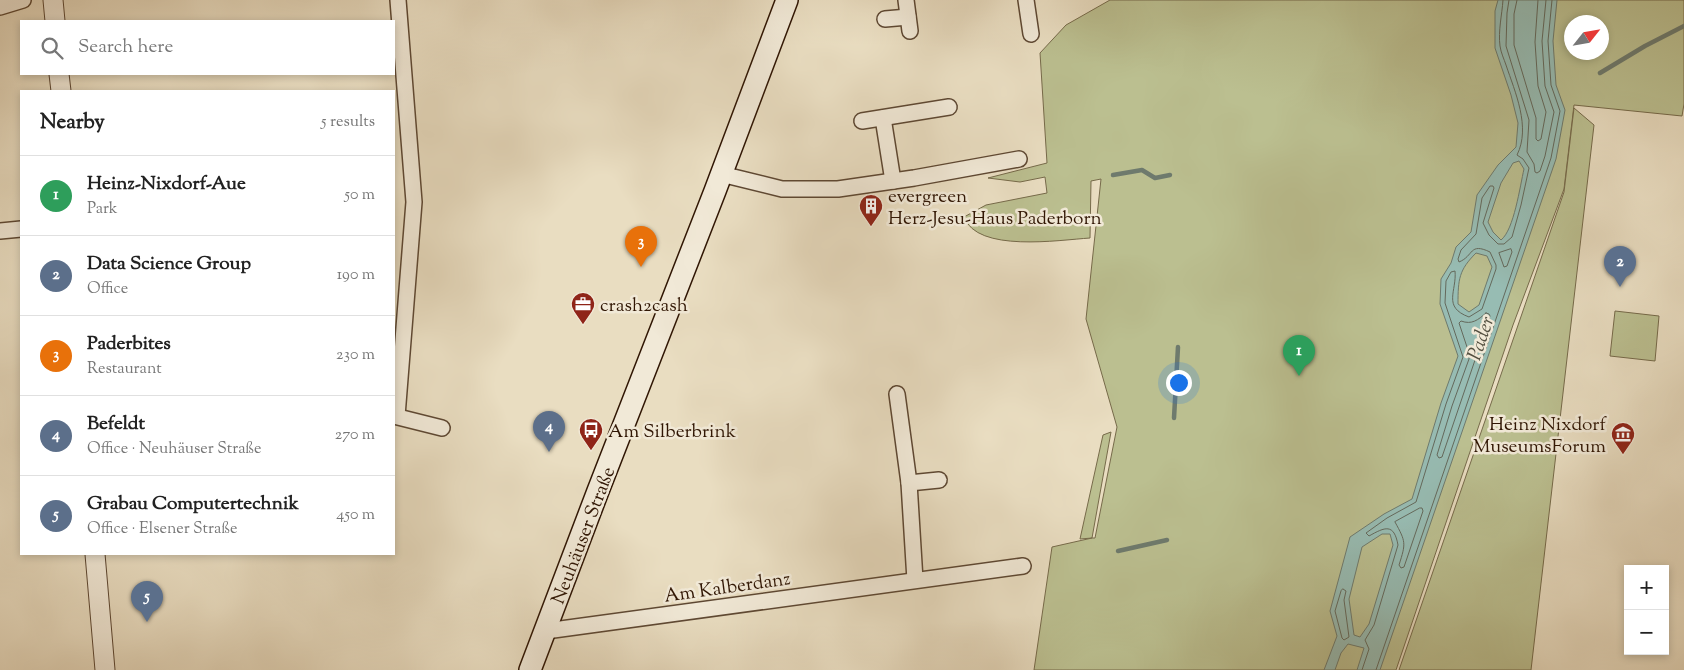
<!DOCTYPE html>
<html lang="en">
<head>
<meta charset="utf-8">
<style>
  :root { --surface:#fff; --page:#f2f2f2; --text:#222; --muted:#767676; --line:#e0e0e0; --accent:#8f2418 }
  body { margin:0; font-family:"Sorts Mill Goudy",serif; background:var(--page); color:var(--text) }
  .controls { position:absolute; right:15px; bottom:15px; display:grid; overflow:hidden; border-radius:0px; box-shadow:0 2px 8px #0003 }
  .controls button { width:45px; height:45px; display:grid; place-items:center; padding:0; border:0; border-bottom:1px solid var(--line); background:var(--surface); color:var(--text); font:25px sans-serif }
  .compass { position:absolute; left:1564px; top:15px; width:45px; height:45px; border-radius:50%; background:var(--surface); box-shadow:0 2px 8px #0003; rotate:59deg }
  .you { position:absolute; left:1178px; top:382px; width:18px; height:18px; margin:-12px; border:4px solid #fff; border-radius:50%; background:#1a73e8; box-shadow:0 0 0 8px #1a73e833 }
  .badge { display:grid; place-items:center; width:32px; height:32px; border-radius:50%; background:var(--accent); color:#fff; font-size:16px; font-weight:700 }
  .pin { position:absolute; translate:-50% -41px; filter:drop-shadow(0 1px 2px #0008) }
  .pin::after { content:''; position:absolute; top:26px; width:18px; height:15px; background:inherit; clip-path:polygon(0 0,100% 0,50% 100%) }
  .list { margin:0; padding:0; list-style:none }
  h2 { display:flex; justify-content:space-between; align-items:center; height:65px; margin:0; padding:0 20px; font-size:21px }
  h2 small { font-size:16px; font-weight:400; color:var(--muted) }
  .list li { display:grid; grid-template-columns:32px 1fr auto; gap:15px; align-items:center; box-sizing:border-box; height:80px; padding:0 20px; border-top:1px solid var(--line) }
  .list b { display:block; font-size:19px; white-space:nowrap }
  .list p { margin:0; font-size:16px; white-space:nowrap; color:var(--muted) }
  .list em { font-size:16px; font-style:normal; color:var(--muted) }
  .icon { flex:none; width:28px; height:28px; fill:none; stroke:currentColor; stroke-width:2; stroke-linecap:round; stroke-linejoin:round }
  .map { position:relative; flex:none; width:1684px; height:670px; overflow:hidden }
  .search { position:absolute; background:var(--surface); box-shadow:0 2px 8px #0003; left:20px; top:20px; width:375px; height:55px; display:flex; align-items:center; gap:12px; box-sizing:border-box; padding:0 18px; border-radius:0px; color:var(--muted); font-size:19px }
  .panel { position:absolute; background:var(--surface); box-shadow:0 2px 8px #0003; left:20px; top:90px; width:375px; height:465px; border-radius:0px }
  .map>svg:first-child { display:block }
  .green { fill:#bbbf90; stroke:#766a4a; fill-rule:evenodd }
  .water { fill:#97bcb3; stroke:#6e7a6d; fill-rule:evenodd }
  .lines { fill:none; stroke-linecap:round; stroke-linejoin:round }
  .shore { stroke:#64695c; stroke-width:1 }
  .stream { stroke:#6e7a6d; stroke-width:4.5 }
  .minor-casing { stroke:#5e4833; stroke-width:18 }
  .tertiary-casing { stroke:#5e4833; stroke-width:21 }
  .secondary-casing { stroke:#301604; stroke-width:24 }
  .minor { stroke:#f1e9d7; stroke-width:15 }
  .tertiary { stroke:#f1e9d7; stroke-width:19 }
  .secondary { stroke:#f1e9d7; stroke-width:21 }
  .labels { text-anchor:middle; stroke-width:5; stroke-linejoin:round; paint-order:stroke }
  .poi-label { font-size:19px; fill:#301604; stroke:#f1e9d7; text-anchor:start }
  .street-label { font-size:19px; fill:#301604; stroke:#f1e9d7 }
  .water-label { font-size:20px; font-style:italic; fill:#545041; stroke:#f1e9d7 }
</style>
</head>
<body>
<div class="map">
<svg width="1684" height="670" viewBox="0 0 1684 670">
  <rect width="100%" height="100%" fill="#e9ddc1"/>
  <filter id="stains"><feTurbulence type="fractalNoise" baseFrequency=".004" numOctaves="4"/><feColorMatrix values="0 0 0 0 .2 0 0 0 0 .09 0 0 0 0 .02 0 0 0 .5 -.17"/></filter>
  <radialGradient id="worn" r=".72"><stop offset=".6" stop-color="#630" stop-opacity="0"/><stop offset="1" stop-color="#630" stop-opacity=".3"/></radialGradient>
  <!-- green -->
  <g class="green">
    <path d="M1110 0H1684V104L1682 116 1574 105 1564 189 1513 325 1396 670H1034L1052 547 1092 538 1080 539 1103 435 1111 432 1092 538H1095L1117 427 1086 319 1101 179 1091 181 1090 238C1059 240 977 253 964 217L986 205 1047 193 1045 177 1020 182 988 178 1047 163 1040 53 1066 25ZM1572 22H1602V52H1572Z"/>
    <path d="M1574 108 1594 125 1531 670H1399L1564 192Z"/>
    <path d="M1615 311 1659 316 1655 361 1610 356Z"/>
  </g>
  <!-- water -->
  <path class="water" d="M1498 0H1557L1553 41 1556 85 1565 110 1556 159 1380 670H1357L1364 648 1348 644 1341 653 1335 670H1324L1337 636 1330 611 1350 537 1384 514 1412 499 1441 403 1458 356 1440 304 1441 279 1451 263 1456 247 1471 232 1477 195 1498 165 1516 147 1518 123 1511 95 1495 48V11ZM1519 161 1524 169C1520 186 1514 230 1501 240L1493 232 1488 222 1501 183 1513 163ZM1476 253 1487 256 1492 267 1479 305 1469 312 1458 304C1458 279 1459 270 1476 253ZM1382 534H1390L1393 545 1369 624 1360 637 1354 635 1349 599 1362 547Z"/>
  <g class="lines">
    <!-- shore -->
    <g class="shore">
      <path d="M1509 0 1507 13 1506 46 1529 120 1527 152 1534 164 1535 172 1537 173 1540 171 1545 156 1554 112 1545 86 1542 41 1546 0"/>
      <path d="M1517 0 1514 14V45L1536 118V139L1538 141 1541 139 1546 112 1538 86 1535 42 1538 0"/>
      <path d="M1511 249 1512 252 1507 266 1504 267 1499 253Z"/>
      <path d="M1486 313 1489 314 1490 316 1442 457 1439 458 1437 455 1452 406 1469 359V353L1459 323 1461 321C1472 325 1478 320 1486 313Z"/>
      <path d="M1420 508H1422L1423 511 1404 567 1401 568 1399 565C1406 543 1406 542 1395 522Z"/>
      <path d="M1343 589 1346 591 1344 600 1349 637 1344 640 1342 638 1335 611 1341 591Z"/>
      <path d="M1362 670 1369 649 1365 640 1374 625 1398 545C1394 523 1385 527 1369 536L1366 533 1387 518 1416 502 1446 404 1463 357 1445 303 1446 281 1451 272 1455 271C1457 291 1442 307 1469 317L1482 309 1496 269V265L1490 252C1469 242 1474 256 1459 262L1458 259 1461 250 1476 234 1482 198 1490 186H1493L1494 188 1483 223 1489 235 1498 244H1504L1512 237 1521 205 1529 168 1523 159 1517 155C1531 127 1515 92 1506 65 1504 59 1501 53 1500 46 1498 31 1502 15 1503 0"/>
      <path d="M1376 670 1551 158 1560 111 1551 85 1548 41 1552 0"/>
    </g>
    <!-- stream -->
    <g class="stream">
      <path d="M1600 73 1645 46 1684 26"/>
      <path d="M1113 175 1142 170 1155 178 1170 175"/>
      <path d="M1174 418 1178 347"/>
      <path d="M1118 551 1167 540"/>
    </g>
    <!-- minor casing -->
    <g class="minor-casing">
      <g id="minor">
        <path d="M906 0 910 31"/>
        <path d="M1026 0 1031 34"/>
        <path d="M0 7 23 0"/>
        <path d="M885 19 908 17"/>
        <path d="M883 118 893 181"/>
        <path d="M862 121 949 107"/>
        <path d="M721 174 782 189H838L914 178 1019 159"/>
        <path d="M0 231 21 229"/>
        <path d="M897 394 909 483 915 580"/>
        <path d="M394 416 442 428"/>
        <path d="M397 416 414 202 398 0"/>
        <path d="M909 483 939 480"/>
        <path d="M546 631 1023 566"/>
      </g>
    </g>
    <!-- tertiary casing -->
    <g class="tertiary-casing">
      <g id="tertiary">
        <path d="M53 0 55 21"/>
        <path d="M59 74 61 91"/>
        <path d="M95 554 105 670"/>
      </g>
    </g>
    <!-- secondary casing -->
    <g class="secondary-casing">
      <path id="secondary" d="M530 670 598 491 715 191 787 0"/>
    </g>
    <!-- minor -->
    <use href="#minor" class="minor"/>
    <!-- tertiary -->
    <use href="#tertiary" class="tertiary"/>
    <!-- secondary -->
    <use href="#secondary" class="secondary"/>
  </g>
  <!-- icons -->
  <defs>
    <g id="building-pin" transform="scale(1.25)"><path d="M0 17L-7.5 6A9.5 9.5 0 1 1 7.5 6Z" fill="#8f2418" stroke="#f1e9d7"/><path d="M-4-6H4V6H1V3H-1V6H-4ZM-2.5-4.3h1.7v1.8h-1.7ZM.8-4.3h1.7v1.8H.8ZM-2.5-1h1.7V.8h-1.7ZM.8-1h1.7V.8H.8Z" fill="#fff"/></g>
    <g id="office-pin" transform="scale(1.25)"><path d="M0 17L-7.5 6A9.5 9.5 0 1 1 7.5 6Z" fill="#8f2418" stroke="#f1e9d7"/><path d="M-6-3h4V-5.5h4V-3h4V5H-6ZM-1-4.5V-3h2v-1.5ZM-6 0V1H6V0Z" fill="#fff"/></g>
    <g id="bus-pin" transform="scale(1.25)"><path d="M0 17L-7.5 6A9.5 9.5 0 1 1 7.5 6Z" fill="#8f2418" stroke="#f1e9d7"/><path d="M-5-6H5V4H4V6H2V4H-2V6H-4V4H-5ZM-3.5-4V0h7V-4ZM-3.5 1.2v1.5H-2V1.2ZM2 1.2v1.5H3.5V1.2Z" fill="#fff"/></g>
    <g id="museum-pin" transform="scale(1.25)"><path d="M0 17L-7.5 6A9.5 9.5 0 1 1 7.5 6Z" fill="#8f2418" stroke="#f1e9d7"/><path d="M0-6L6-3V-2H-6V-3ZM-5-1h2V3h-2ZM-1-1h2V3h-2ZM3-1h2V3H3ZM-6 4H6V6H-6Z" fill="#fff"/></g>
  </defs>
  <g fill-rule="evenodd">
    <use href="#building-pin" x="871" y="206"/>
    <use href="#office-pin" x="583" y="304"/>
    <use href="#bus-pin" x="591" y="430"/>
    <use href="#museum-pin" x="1623" y="434"/>
  </g>
  <g class="labels">
    <!-- poi labels -->
    <g class="poi-label">
      <text x="888" y="202">evergreen<tspan x="888" dy="22">Herz-Jesu-Haus Paderborn</tspan></text>
      <text x="600" y="311">crash2cash</text>
      <text x="1606" y="430" text-anchor="end">Heinz Nixdorf<tspan x="1606" dy="22">MuseumsForum</tspan></text>
      <text x="608" y="437">Am Silberbrink</text>
    </g>
    <!-- street labels -->
    <g class="street-label">
      <text transform="translate(582 535) rotate(-69)" y="7">Neuhäuser Straße</text>
      <text transform="translate(727 586) rotate(-8)" y="7">Am Kalberdanz</text>
    </g>
    <!-- water labels -->
    <g class="water-label">
      <text transform="translate(1480 338) rotate(-71)" y="7">Pader</text>
    </g>
  </g>
  <rect width="100%" height="100%" filter="url(#stains)"/>
  <rect width="100%" height="100%" fill="url(#worn)"/>
</svg>
<div class="controls">
<button>+</button>
<button>−</button>
</div>
<svg class="compass" viewBox="-18 -18 36 36"><path d="M0-13l5 13h-10z" fill="#e53935"/><path d="M0 13l5-13h-10z" fill="#767676"/></svg>
<div class="you"></div>
<div class="pin badge" style="left:1299px;top:376px;background:#2e9e5b">1</div>
<div class="pin badge" style="left:1620px;top:287px;background:#5c6f8a">2</div>
<div class="pin badge" style="left:641px;top:267px;background:#e8710a">3</div>
<div class="pin badge" style="left:549px;top:452px;background:#5c6f8a">4</div>
<div class="pin badge" style="left:147px;top:622px;background:#5c6f8a">5</div>
<div class="search"><svg class="icon" aria-label="search" viewBox="0 0 24 24"><circle cx="10" cy="10" r="6"/><path d="M15 15l6 6"/></svg>Search here</div>
<section class="panel">
<h2>Nearby<small>5 results</small></h2>
<ul class="list">
<li><span class="badge" style="background:#2e9e5b">1</span><div><b>Heinz-Nixdorf-Aue</b><p>Park</p></div><em>50 m</em></li>
<li><span class="badge" style="background:#5c6f8a">2</span><div><b>Data Science Group</b><p>Office</p></div><em>190 m</em></li>
<li><span class="badge" style="background:#e8710a">3</span><div><b>Paderbites</b><p>Restaurant</p></div><em>230 m</em></li>
<li><span class="badge" style="background:#5c6f8a">4</span><div><b>Befeldt</b><p>Office · Neuhäuser Straße</p></div><em>270 m</em></li>
<li><span class="badge" style="background:#5c6f8a">5</span><div><b>Grabau Computertechnik</b><p>Office · Elsener Straße</p></div><em>450 m</em></li>
</ul>
</section>
</div>
</body>
</html>
